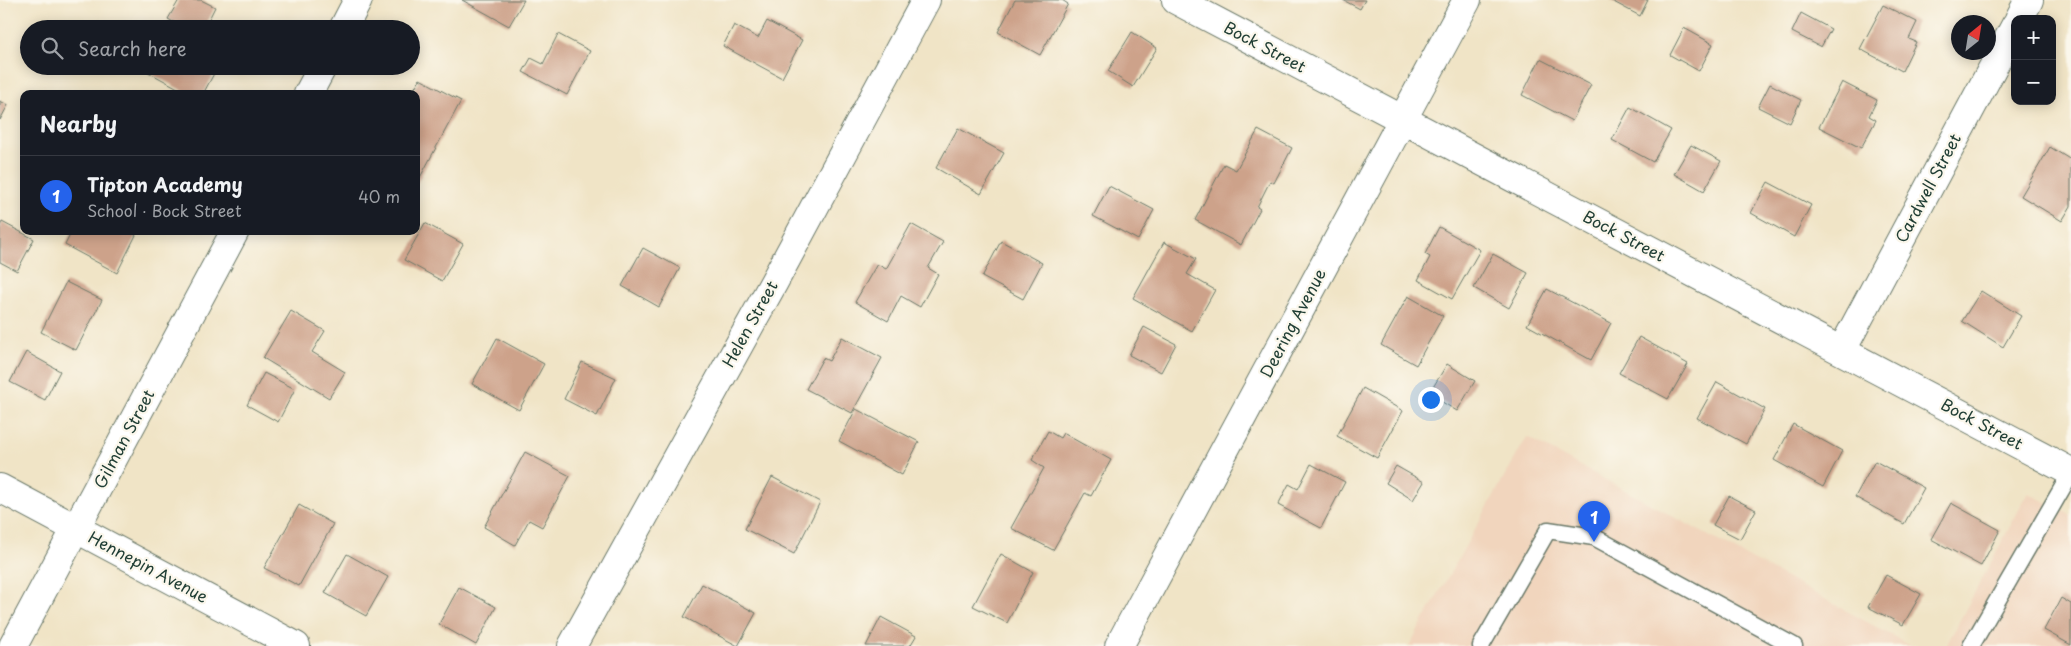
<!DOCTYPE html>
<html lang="en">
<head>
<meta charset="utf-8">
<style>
  :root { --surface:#171b24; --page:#242831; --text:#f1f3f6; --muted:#9ea1a6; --line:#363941; --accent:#2563eb }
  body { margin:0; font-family:"Playpen Sans",sans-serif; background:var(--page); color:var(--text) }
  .controls { position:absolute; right:15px; top:15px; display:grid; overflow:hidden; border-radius:10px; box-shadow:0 2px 12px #0003 }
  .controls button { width:45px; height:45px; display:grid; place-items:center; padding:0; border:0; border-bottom:1px solid var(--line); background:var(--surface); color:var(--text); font:25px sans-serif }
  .compass { position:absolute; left:1951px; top:15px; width:45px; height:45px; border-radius:50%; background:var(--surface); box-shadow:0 2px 12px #0003; rotate:30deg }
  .you { position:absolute; left:1430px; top:399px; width:18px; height:18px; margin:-12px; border:4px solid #fff; border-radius:50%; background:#1a73e8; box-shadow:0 0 0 8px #1a73e833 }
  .badge { display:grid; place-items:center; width:32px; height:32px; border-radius:50%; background:var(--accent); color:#fff; font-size:16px; font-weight:700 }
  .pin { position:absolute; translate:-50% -41px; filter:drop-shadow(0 1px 2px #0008) }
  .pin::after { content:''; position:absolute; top:26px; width:18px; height:15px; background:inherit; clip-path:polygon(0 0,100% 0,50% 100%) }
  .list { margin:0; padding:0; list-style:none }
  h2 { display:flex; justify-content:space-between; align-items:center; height:65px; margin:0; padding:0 20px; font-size:21px }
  h2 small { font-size:16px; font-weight:400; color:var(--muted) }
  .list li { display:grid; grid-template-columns:32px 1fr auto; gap:15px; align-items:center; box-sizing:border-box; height:80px; padding:0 20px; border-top:1px solid var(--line) }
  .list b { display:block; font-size:19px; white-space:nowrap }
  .list p { margin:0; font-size:16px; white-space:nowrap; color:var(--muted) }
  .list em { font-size:16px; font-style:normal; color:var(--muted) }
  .icon { flex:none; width:28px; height:28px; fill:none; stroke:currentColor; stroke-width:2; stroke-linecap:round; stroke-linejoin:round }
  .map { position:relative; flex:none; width:2071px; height:646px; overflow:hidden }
  .search { position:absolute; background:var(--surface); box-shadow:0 2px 12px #0003; left:20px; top:20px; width:400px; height:55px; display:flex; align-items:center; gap:12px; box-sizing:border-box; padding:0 18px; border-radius:28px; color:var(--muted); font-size:19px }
  .panel { position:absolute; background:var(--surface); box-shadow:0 2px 12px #0003; left:20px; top:90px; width:400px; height:145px; border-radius:10px }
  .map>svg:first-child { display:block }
  .built { fill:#f1d5bd }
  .building { fill:#cda28a }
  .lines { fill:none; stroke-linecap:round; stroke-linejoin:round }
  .service-casing { stroke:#687767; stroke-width:19 }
  .minor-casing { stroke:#687767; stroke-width:30 }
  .service { stroke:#fff; stroke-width:16 }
  .minor { stroke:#fff; stroke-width:28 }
  .labels { text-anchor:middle; stroke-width:4.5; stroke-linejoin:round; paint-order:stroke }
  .street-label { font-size:16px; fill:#1f3d34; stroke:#fbf7ec }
</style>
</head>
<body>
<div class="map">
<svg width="2071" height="646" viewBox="0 0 2071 646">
  <rect width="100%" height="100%" fill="#fbf7ec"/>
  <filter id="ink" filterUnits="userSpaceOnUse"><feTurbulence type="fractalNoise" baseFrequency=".02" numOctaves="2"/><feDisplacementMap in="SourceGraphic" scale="10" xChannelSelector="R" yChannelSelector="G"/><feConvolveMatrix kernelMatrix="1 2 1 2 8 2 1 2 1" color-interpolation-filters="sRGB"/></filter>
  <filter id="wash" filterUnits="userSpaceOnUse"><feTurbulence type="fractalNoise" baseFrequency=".0096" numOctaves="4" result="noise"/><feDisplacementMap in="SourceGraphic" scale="20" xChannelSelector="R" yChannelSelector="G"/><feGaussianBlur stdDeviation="1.12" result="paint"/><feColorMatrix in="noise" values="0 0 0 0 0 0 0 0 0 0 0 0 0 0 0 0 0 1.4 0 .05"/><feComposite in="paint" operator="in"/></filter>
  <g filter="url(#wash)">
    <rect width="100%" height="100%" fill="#f0e4c6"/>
    <!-- built -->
    <g class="built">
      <path d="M1527 437 1911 646H1409Z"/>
      <path d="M2028 493 2071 515V646H1946Z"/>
    </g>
    <g id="blocks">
      <!-- building -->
      <g class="building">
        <path d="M179 0H201L215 7 204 29H186L168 19Z"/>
        <path d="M462 0H524L509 26Z"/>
        <path d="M1015 0H1062L1068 4 1040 55 998 32Z"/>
        <path d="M1343 0H1365L1360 9Z"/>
        <path d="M1610 0H1648L1640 16Z"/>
        <path d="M1883 5 1917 22 1909 39 1916 42 1902 71 1860 49Z"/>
        <path d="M1801 13 1831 29 1821 47 1792 32Z"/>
        <path d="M767 21 802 40 782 78 723 46 734 25 758 38Z"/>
        <path d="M1684 28 1713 44 1699 71 1670 55Z"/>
        <path d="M1132 32 1157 48 1133 87 1108 71Z"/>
        <path d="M558 34 590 51 567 95 523 72 531 58 543 64Z"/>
        <path d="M1540 59 1591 85 1572 121 1522 95Z"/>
        <path d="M137 66H218L203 94H189Z"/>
        <path d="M420 79 461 101 416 185V94H411Z"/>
        <path d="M1842 82 1877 100 1869 116 1876 120 1861 148 1819 127Z"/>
        <path d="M1770 84 1801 100 1790 123 1758 107Z"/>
        <path d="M0 101 8 105 0 120Z"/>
        <path d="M1630 107 1671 130 1653 162 1612 140Z"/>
        <path d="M958 128 1004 153 981 194 936 168Z"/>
        <path d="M1258 130 1292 148 1274 183 1270 181 1257 207 1260 209 1241 245 1195 220 1224 164 1236 170Z"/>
        <path d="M1691 145 1721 161 1704 191 1674 174Z"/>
        <path d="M2050 147 2071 160V206L2062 221 2021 196Z"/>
        <path d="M1768 182 1811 205 1794 237 1751 213Z"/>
        <path d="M1109 186 1154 210 1138 240 1093 216Z"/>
        <path d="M2 222 34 239 17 271 0 262V226Z"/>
        <path d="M425 223 463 244 442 281 404 260Z"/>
        <path d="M911 224 943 242 928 268 938 274 920 307 901 296 888 321 855 302 877 264 886 269Z"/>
        <path d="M1439 227 1480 250 1452 299 1418 280 1430 257 1425 254Z"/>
        <path d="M72 231H128L136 235 117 273 65 245Z"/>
        <path d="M1001 241 1042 263 1023 299 982 277Z"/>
        <path d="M1164 242 1196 259 1187 274 1215 290 1192 331 1133 298Z"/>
        <path d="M643 248 680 268 659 307 622 286Z"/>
        <path d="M1493 254 1528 273 1509 308 1474 288Z"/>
        <path d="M66 282 102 300 76 350 41 332Z"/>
        <path d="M1547 289 1611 323 1591 360 1527 325Z"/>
        <path d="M1981 291 2021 316 2003 347 1962 321Z"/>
        <path d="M1408 296 1443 316 1416 365 1381 345Z"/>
        <path d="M291 311 325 331 312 352 345 372 329 398 263 358Z"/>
        <path d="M1144 327 1176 344 1161 372 1129 355Z"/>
        <path d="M842 337 882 358 852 413 806 389 823 358 829 361Z"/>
        <path d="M1639 337 1688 364 1668 399 1619 373Z"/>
        <path d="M497 338 544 364 519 410 472 384Z"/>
        <path d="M26 352 60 371 45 400 10 382Z"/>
        <path d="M582 362 616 378 597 416 564 399Z"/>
        <path d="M1447 364 1475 381 1457 411 1429 394Z"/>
        <path d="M264 373 295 389 278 422 247 405Z"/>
        <path d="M1717 382 1765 409 1746 444 1697 418Z"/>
        <path d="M1363 388 1403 411 1377 458 1337 436Z"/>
        <path d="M856 409 919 442 902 475 839 441Z"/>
        <path d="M1793 424 1842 451 1823 487 1774 460Z"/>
        <path d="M1048 431 1060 438 1063 433 1111 460 1091 496 1085 493 1053 550 1011 528 1044 468 1032 460Z"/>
        <path d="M525 452 570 476 542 527 529 520 515 545 484 527Z"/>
        <path d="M1875 461 1924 488 1904 524 1855 497Z"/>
        <path d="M1311 464 1345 482 1321 528 1278 505 1289 484 1298 489Z"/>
        <path d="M1396 466 1424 482 1413 500 1386 483Z"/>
        <path d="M772 477 820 502 794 554 745 529Z"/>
        <path d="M1729 496 1756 510 1740 539 1713 525Z"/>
        <path d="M1951 503 2000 530 1981 566 1931 539Z"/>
        <path d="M299 505 333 524 299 586 264 568Z"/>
        <path d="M347 554 388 577 366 616 325 593Z"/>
        <path d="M1001 554 1033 572 1007 623 973 606Z"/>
        <path d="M1886 575 1921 594 1903 625 1868 607Z"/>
        <path d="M702 584 756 613 738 646 684 617Z"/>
        <path d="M459 587 496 607 476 645 439 624Z"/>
        <path d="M2061 598 2071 604V645L2044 630Z"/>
        <path d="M881 617 916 636 910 646H866Z"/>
      </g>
    </g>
  </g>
  <g filter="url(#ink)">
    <use href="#blocks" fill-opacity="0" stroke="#687767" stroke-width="1"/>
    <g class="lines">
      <!-- service casing -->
      <g class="service-casing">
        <g id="service">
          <path d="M1481 646 1548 530 1594 537 1794 646"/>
          <path d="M1971 646 2071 473"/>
        </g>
      </g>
      <!-- minor casing -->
      <g class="minor-casing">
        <g id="minor">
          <path d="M1176 0 2071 472"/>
          <path d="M2019 19 2029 0"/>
          <path d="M343 29 358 0"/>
          <path d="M308 94 323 66"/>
          <path d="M1842 350 2015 26"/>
          <path d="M0 488 296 646"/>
          <path d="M13 646 235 231"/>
          <path d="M572 646 774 282 926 0"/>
          <path d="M1119 646 1467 0"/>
        </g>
      </g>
      <!-- service -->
      <use href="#service" class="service"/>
      <!-- minor -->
      <use href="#minor" class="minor"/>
    </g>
  </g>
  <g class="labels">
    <!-- street labels -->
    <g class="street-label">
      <text transform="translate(1265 47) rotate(28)" y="6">Bock Street</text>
      <text transform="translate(1928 188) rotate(-62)" y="6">Cardwell Street</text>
      <text transform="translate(1624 236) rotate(28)" y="6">Bock Street</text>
      <text transform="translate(1293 323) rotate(-62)" y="6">Deering Avenue</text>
      <text transform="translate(750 324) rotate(-61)" y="6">Helen Street</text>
      <text transform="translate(1982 424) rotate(28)" y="6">Bock Street</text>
      <text transform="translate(124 439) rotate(-62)" y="6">Gilman Street</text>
      <text transform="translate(148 567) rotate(28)" y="6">Hennepin Avenue</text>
    </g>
  </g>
</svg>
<div class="controls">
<button>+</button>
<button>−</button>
</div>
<svg class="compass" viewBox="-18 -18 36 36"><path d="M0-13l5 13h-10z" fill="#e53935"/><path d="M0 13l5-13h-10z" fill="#9ea1a6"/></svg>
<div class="you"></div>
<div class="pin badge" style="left:1594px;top:542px">1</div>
<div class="search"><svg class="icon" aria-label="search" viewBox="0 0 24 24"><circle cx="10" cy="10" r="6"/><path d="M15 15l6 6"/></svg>Search here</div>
<section class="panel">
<h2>Nearby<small></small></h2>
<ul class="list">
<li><span class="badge">1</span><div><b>Tipton Academy</b><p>School · Bock Street</p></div><em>40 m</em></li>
</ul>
</section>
</div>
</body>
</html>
